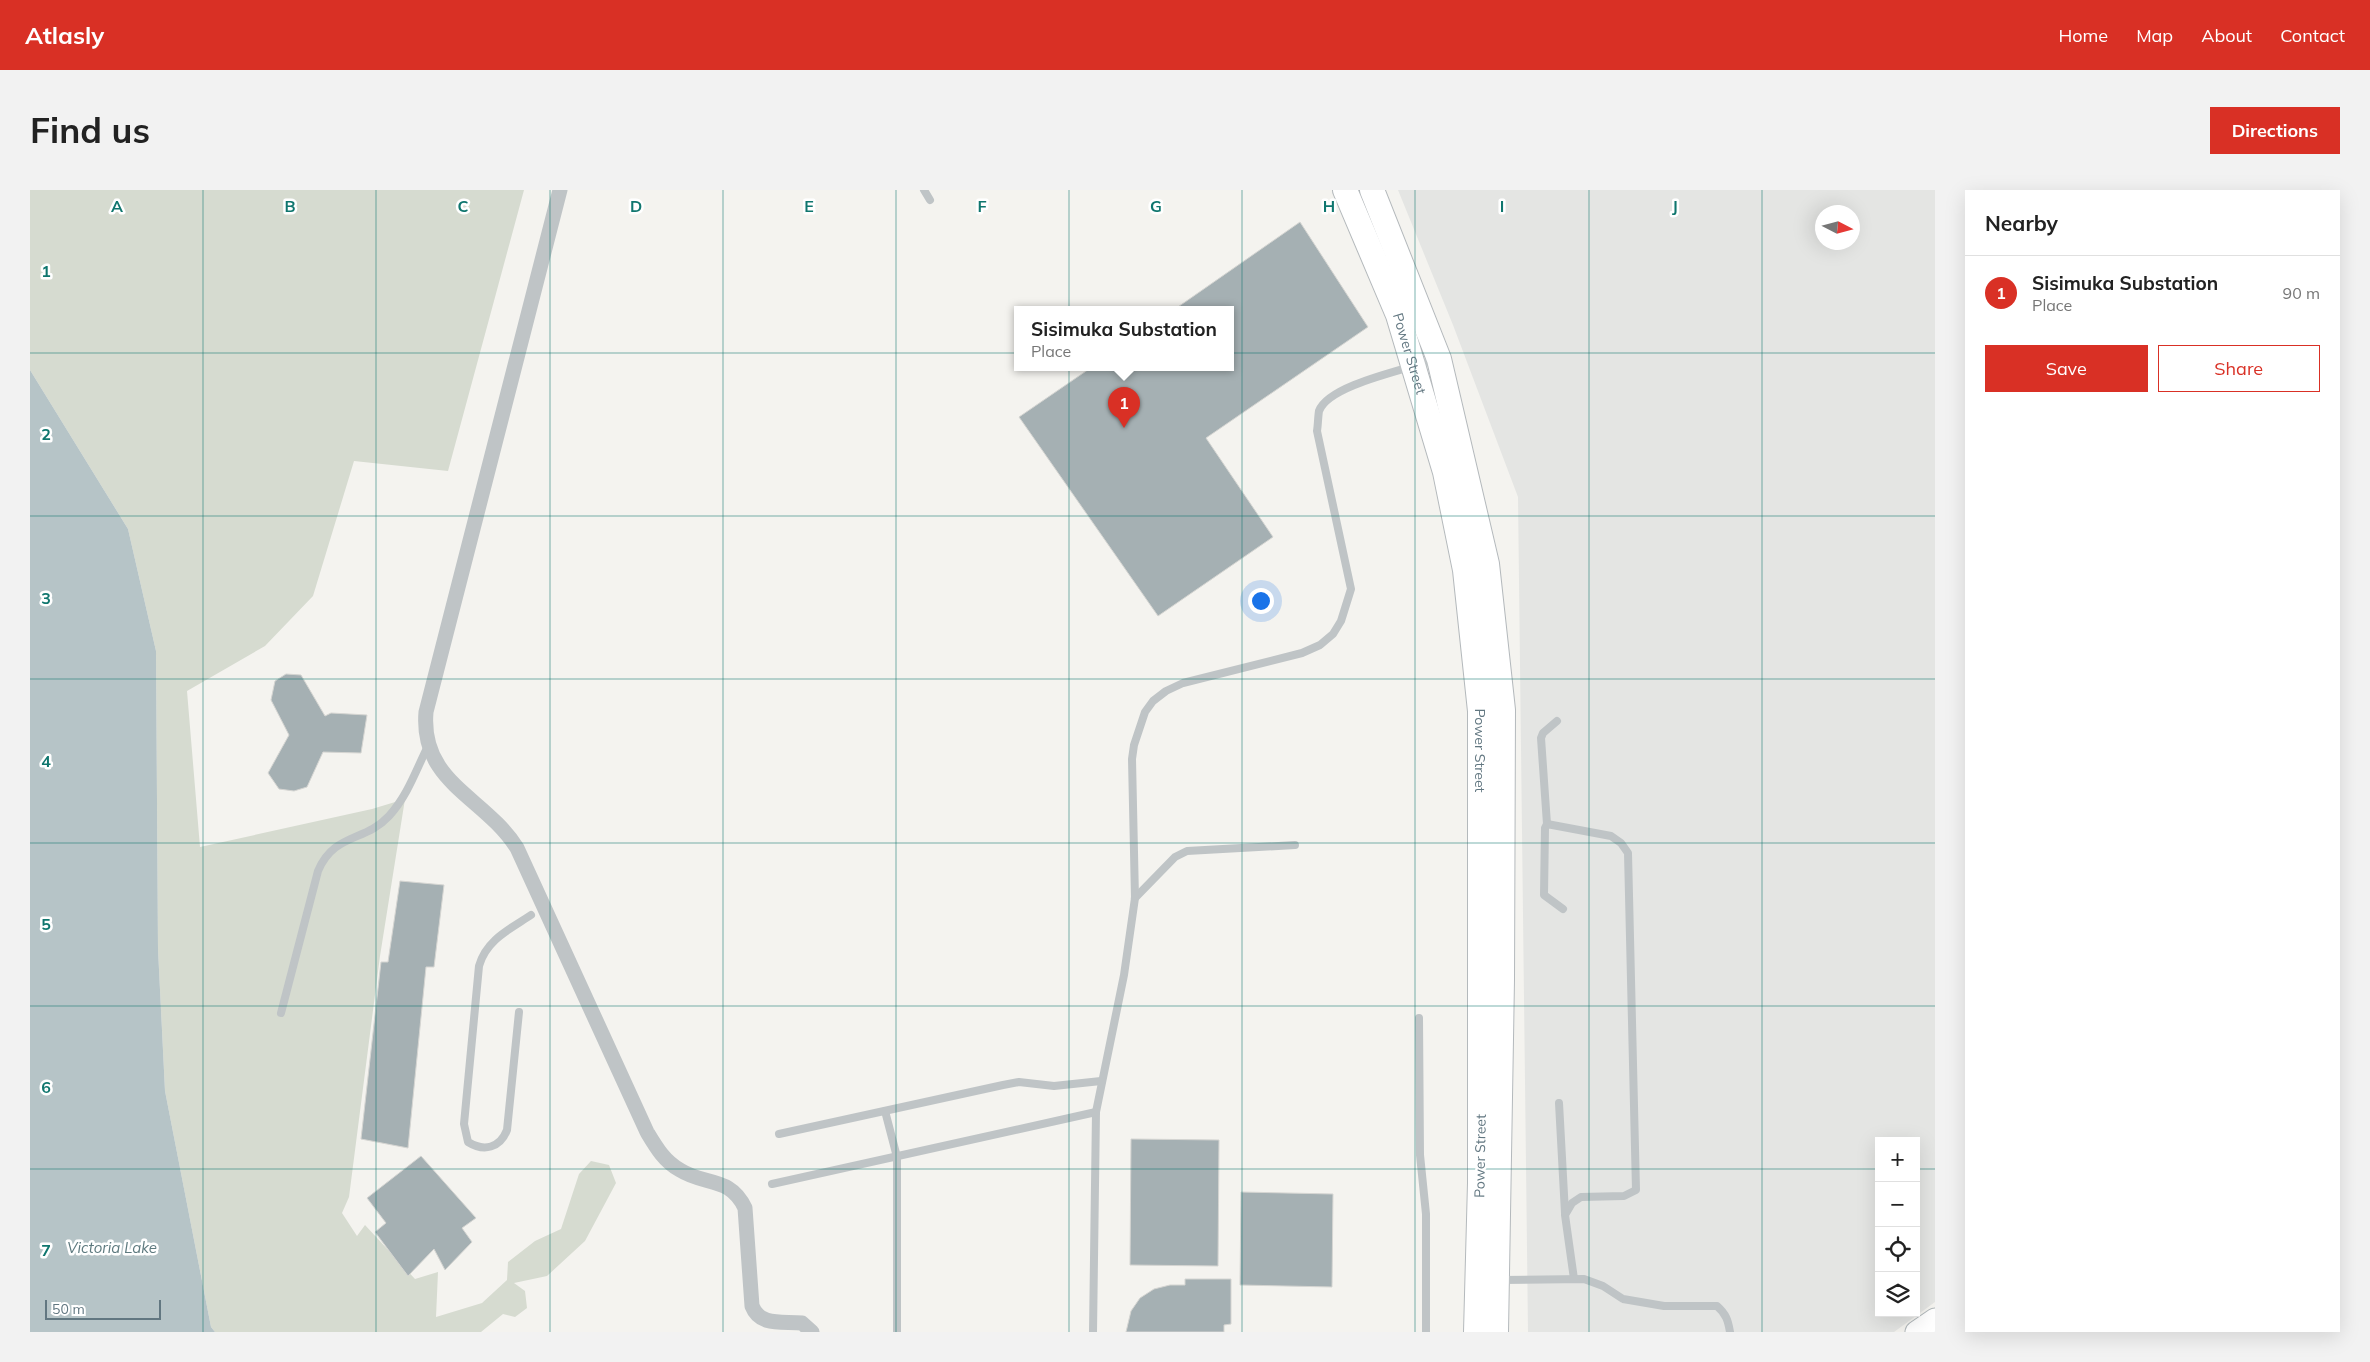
<!DOCTYPE html>
<html lang="en">
<head>
<meta charset="utf-8">
<style>
  :root { --surface:#fff; --page:#f2f2f2; --text:#222; --muted:#767676; --line:#e0e0e0; --accent:#d93025 }
  body { margin:0; font-family:Mulish,sans-serif; background:var(--page); color:var(--text) }
  .controls { position:absolute; right:15px; bottom:15px; display:grid; overflow:hidden; border-radius:0px; box-shadow:0 5px 20px #0002 }
  .controls button { width:45px; height:45px; display:grid; place-items:center; padding:0; border:0; border-bottom:1px solid var(--line); background:var(--surface); color:var(--text); font:25px sans-serif }
  .compass { position:absolute; left:1785px; top:15px; width:45px; height:45px; border-radius:50%; background:var(--surface); box-shadow:0 5px 20px #0002; rotate:96deg }
  .scale { position:absolute; left:15px; bottom:12px; width:116px; box-sizing:border-box; padding-left:5px; border:2px solid #627781; border-top:0; font-size:14px; line-height:18px; white-space:nowrap; color:#627781; -webkit-text-stroke:4px #fff; paint-order:stroke }
  .you { position:absolute; left:1230px; top:410px; width:18px; height:18px; margin:-12px; border:4px solid #fff; border-radius:50%; background:#1a73e8; box-shadow:0 0 0 8px #1a73e833 }
  .badge { display:grid; place-items:center; width:32px; height:32px; border-radius:50%; background:var(--accent); color:#fff; font-size:16px; font-weight:700 }
  .pin { position:absolute; translate:-50% -41px; filter:drop-shadow(0 1px 2px #0008) }
  .pin::after { content:''; position:absolute; top:26px; width:18px; height:15px; background:inherit; clip-path:polygon(0 0,100% 0,50% 100%) }
  .popup { position:absolute; left:984px; top:116px; width:220px; height:65px; box-sizing:border-box; display:grid; place-content:center; border-radius:0px; background:var(--surface); filter:drop-shadow(0 1px 4px #0005); font-size:16px; white-space:nowrap; color:var(--muted) }
  .popup b { font-size:19px; color:var(--text) }
  .popup::after { content:''; position:absolute; left:50%; top:100%; margin-left:-10px; border:10px solid transparent; border-top-color:var(--surface) }
  .list { margin:0; padding:0; list-style:none }
  h2 { display:flex; justify-content:space-between; align-items:center; height:65px; margin:0; padding:0 20px; font-size:21px }
  h2 small { font-size:16px; font-weight:400; color:var(--muted) }
  .list li { display:grid; grid-template-columns:32px 1fr auto; gap:15px; align-items:center; box-sizing:border-box; height:75px; padding:0 20px; border-top:1px solid var(--line) }
  .list b { display:block; font-size:19px; white-space:nowrap }
  .list p { margin:0; font-size:16px; white-space:nowrap; color:var(--muted) }
  .list em { font-size:16px; font-style:normal; color:var(--muted) }
  .actions { display:flex; gap:10px; padding:15px 20px }
  .actions a { flex:1; padding:11px 0; border:1px solid var(--accent); border-radius:0px; text-align:center; font-size:18px; color:var(--accent) }
  .actions .main { background:var(--accent); color:#fff }
  .icon { flex:none; width:28px; height:28px; fill:none; stroke:currentColor; stroke-width:2; stroke-linecap:round; stroke-linejoin:round }
  .map { position:relative; flex:none; width:1905px; height:1142px; overflow:hidden; border-radius:0px }
  header { display:flex; align-items:center; gap:30px; box-sizing:border-box; height:70px; padding:0 25px; background:var(--accent); color:#fff }
  header strong { font-size:24px }
  nav { display:flex; gap:28px; margin-inline-start:auto; font-size:18px }
  .intro { display:flex; align-items:center; justify-content:space-between; box-sizing:border-box; height:120px; padding:0 30px }
  h1 { margin:0; font-size:35px }
  .button { padding:12px 22px; border-radius:0px; background:var(--accent); color:#fff; font-size:18px; font-weight:700 }
  main { display:flex; gap:30px; padding:0 30px }
  aside { flex:1; background:var(--surface); border-radius:0px; box-shadow:0 5px 20px #0002 }
  .map>svg:first-child { display:block }
  .built { fill:#e4e5e3; fill-rule:evenodd }
  .green { fill:#d6dbd0 }
  .water { fill:#b6c4c7 }
  .building { fill:#a5b0b3; stroke:#d5d5d2 }
  .lines { fill:none; stroke-linecap:round; stroke-linejoin:round }
  .secondary-casing { stroke:#b1b8bb; stroke-width:23 }
  .primary-casing { stroke:#b4b9bc; stroke-width:26 }
  .service { stroke:#bfc4c6; stroke-width:8 }
  .minor { stroke:#bfc4c6; stroke-width:15 }
  .secondary { stroke:#fff; stroke-width:21 }
  .primary { stroke:#fff; stroke-width:24 }
  .grid { fill:none; stroke:#0f766e; stroke-width:1; stroke-opacity:0.55 }
  .labels { text-anchor:middle; stroke-width:5; stroke-linejoin:round; paint-order:stroke }
  .street-label { font-size:14px; fill:#627781; stroke:#fff }
  .water-label { font-size:15px; font-style:italic; fill:#5e7a7f; stroke:#fff }
  .grid-label { font-size:16px; text-anchor:middle; font-weight:bold; fill:#0f766e; stroke:#fff; stroke-width:5; stroke-linejoin:round; paint-order:stroke }
</style>
</head>
<body>
<header>
<strong>Atlasly</strong>
<nav><a>Home</a><a>Map</a><a>About</a><a>Contact</a></nav>
</header>
<div class="intro"><h1>Find us</h1><a class="button">Directions</a></div>
<main>
<div class="map">
<svg width="1905" height="1142" viewBox="0 0 1905 1142">
  <rect width="100%" height="100%" fill="#f4f3ef"/>
  <!-- built -->
  <path class="built" d="M1368 0H1905V1112L1864 1142H1498L1488 307 1423 135ZM1792 22H1822V52H1792ZM1849 951H1886V1123H1849Z"/>
  <!-- green -->
  <path class="green" d="M0 0H494L418 281 324 271 283 406 235 456 157 501 170 657 342 619 375 609 350 766 319 1007 312 1023 327 1046 335 1035 385 1089 408 1082 406 1127 452 1113 477 1090 478 1072 505 1051 531 1039 549 984 561 971 579 975 586 993 555 1051 517 1086 484 1093 495 1101 497 1118 485 1127 473 1124 451 1142H185L181 1137 135 901 128 759 126 461 98 339 0 180Z"/>
  <!-- water -->
  <path class="water" d="M0 180 98 339 126 461 128 759 135 901 181 1137 185 1142H0Z"/>
  <!-- building -->
  <g class="building">
    <path d="M1270 32 1338 137 1176 248 1243 347 1128 426 989 227 1062 177H1200V119H1145Z"/>
    <path d="M256 484 271 485 295 526 301 523 337 525 331 563 293 562 277 597 264 601 249 599 238 583 259 545 241 510 245 491Z"/>
    <path d="M370 691 414 695 404 777H396L378 958 331 949 351 772H358Z"/>
    <path d="M1101 949 1189 950 1188 1076 1100 1075Z"/>
    <path d="M391 966 446 1028 432 1038 442 1052 415 1080 404 1059 378 1086 345 1042 356 1033 337 1008Z"/>
    <path d="M1211 1002 1303 1004 1302 1097 1210 1095Z"/>
    <path d="M1155 1089H1201V1134L1194 1135V1142H1096L1101 1121 1110 1108 1124 1099 1140 1095H1155Z"/>
  </g>
  <g class="lines">
    <!-- secondary casing -->
    <g class="secondary-casing">
      <path id="secondary" d="M1886 1142 1905 1129"/>
    </g>
    <!-- primary casing -->
    <g class="primary-casing">
      <g id="primary">
        <path id="s1" d="M1315 0 1368 125 1415 282 1435 380 1450 521V993L1446 1142"/>
        <path d="M1342 0 1409 169 1457 374 1473 520 1472 790 1466 1142"/>
      </g>
    </g>
    <!-- service -->
    <g class="service">
      <path d="M894 0 900 10"/>
      <path d="M1517 634 1511 548 1513 543 1527 531"/>
      <path d="M1105 708 1145 667 1157 661 1265 655"/>
      <path d="M1533 719 1514 705 1515 638 1517 634 1581 646 1591 653 1598 663 1606 1000 1594 1006 1551 1007 1542 1013 1535 1025 1544 1089"/>
      <path d="M489 822 477 940C470 958 454 962 438 952L434 934 449 776C456 750 480 739 501 725"/>
      <path d="M251 823 288 681C304 643 335 652 359 626 378 605 386 580 398 556"/>
      <path d="M1389 828 1390 965 1396 1024V1142"/>
      <path d="M1529 913 1535 1023"/>
      <path d="M855 921 867 967V1142"/>
      <path d="M749 944 973 895 989 892 1024 896 1071 891"/>
      <path d="M742 994 1066 922"/>
      <path d="M1471 1090 1554 1089 1573 1096 1593 1109 1634 1116H1687C1696 1124 1698 1130 1700 1142"/>
      <path d="M1063 1142 1066 922 1094 785 1105 708 1102 569 1104 555 1115 522 1123 511 1136 501 1153 493 1272 463 1290 455 1303 444 1311 431 1321 399 1287 241C1288 235 1288 227 1289 221 1299 194 1380 179 1407 169"/>
    </g>
    <!-- minor -->
    <path class="minor" d="M530 0 396 522C390 593 454 606 487 658L617 942C626 957 634 971 650 980 675 996 700 986 715 1018L722 1116C730 1137 753 1131 772 1133L782 1142"/>
    <!-- secondary -->
    <use href="#secondary" class="secondary"/>
    <!-- primary -->
    <use href="#primary" class="primary"/>
  </g>
  <!-- grid -->
  <path class="grid" d="M173 0V1142M346 0V1142M520 0V1142M693 0V1142M866 0V1142M1039 0V1142M1212 0V1142M1385 0V1142M1559 0V1142M1732 0V1142M0 163H1905M0 326H1905M0 489H1905M0 653H1905M0 816H1905M0 979H1849M1886 979H1905"/>
  <g class="labels">
    <!-- street labels -->
    <g class="street-label">
      <text dy="5" stroke="none"><textPath href="#s1" startOffset="176">Power Street</textPath></text>
      <text dy="5" stroke="none"><textPath href="#s1" startOffset="581">Power Street</textPath></text>
      <text transform="translate(1450 966) rotate(-89)" y="5">Power Street</text>
    </g>
    <!-- water labels -->
    <g class="water-label">
      <text x="82" y="1063">Victoria Lake</text>
    </g>
  </g>
  <g class="grid-label">
    <text x="87" y="22">A</text>
    <text x="260" y="22">B</text>
    <text x="433" y="22">C</text>
    <text x="606" y="22">D</text>
    <text x="779" y="22">E</text>
    <text x="952" y="22">F</text>
    <text x="1126" y="22">G</text>
    <text x="1299" y="22">H</text>
    <text x="1472" y="22">I</text>
    <text x="1645" y="22">J</text>
    <text x="16" y="87">1</text>
    <text x="16" y="250">2</text>
    <text x="16" y="414">3</text>
    <text x="16" y="577">4</text>
    <text x="16" y="740">5</text>
    <text x="16" y="903">6</text>
    <text x="16" y="1066">7</text>
  </g>
</svg>
<div class="controls">
<button>+</button>
<button>−</button>
<button><svg class="icon" aria-label="locate" viewBox="0 0 24 24"><circle cx="12" cy="12" r="6"/><path d="M12 2v4M12 18v4M2 12h4M18 12h4"/></svg></button>
<button><svg class="icon" aria-label="layers" viewBox="0 0 24 24"><path d="M12 4l9 5-9 5-9-5zM3 14l9 5 9-5"/></svg></button>
</div>
<svg class="compass" viewBox="-18 -18 36 36"><path d="M0-13l5 13h-10z" fill="#e53935"/><path d="M0 13l5-13h-10z" fill="#767676"/></svg>
<div class="scale">50 m</div>
<div class="you"></div>
<div class="pin badge" style="left:1094px;top:238px">1</div>
<div class="popup"><b>Sisimuka Substation</b>Place</div>
</div>
<aside>
<h2>Nearby<small></small></h2>
<ul class="list">
<li><span class="badge">1</span><div><b>Sisimuka Substation</b><p>Place</p></div><em>90 m</em></li>
</ul>
<div class="actions"><a class="main">Save</a><a>Share</a></div>
</aside>
</main>
</body>
</html>
